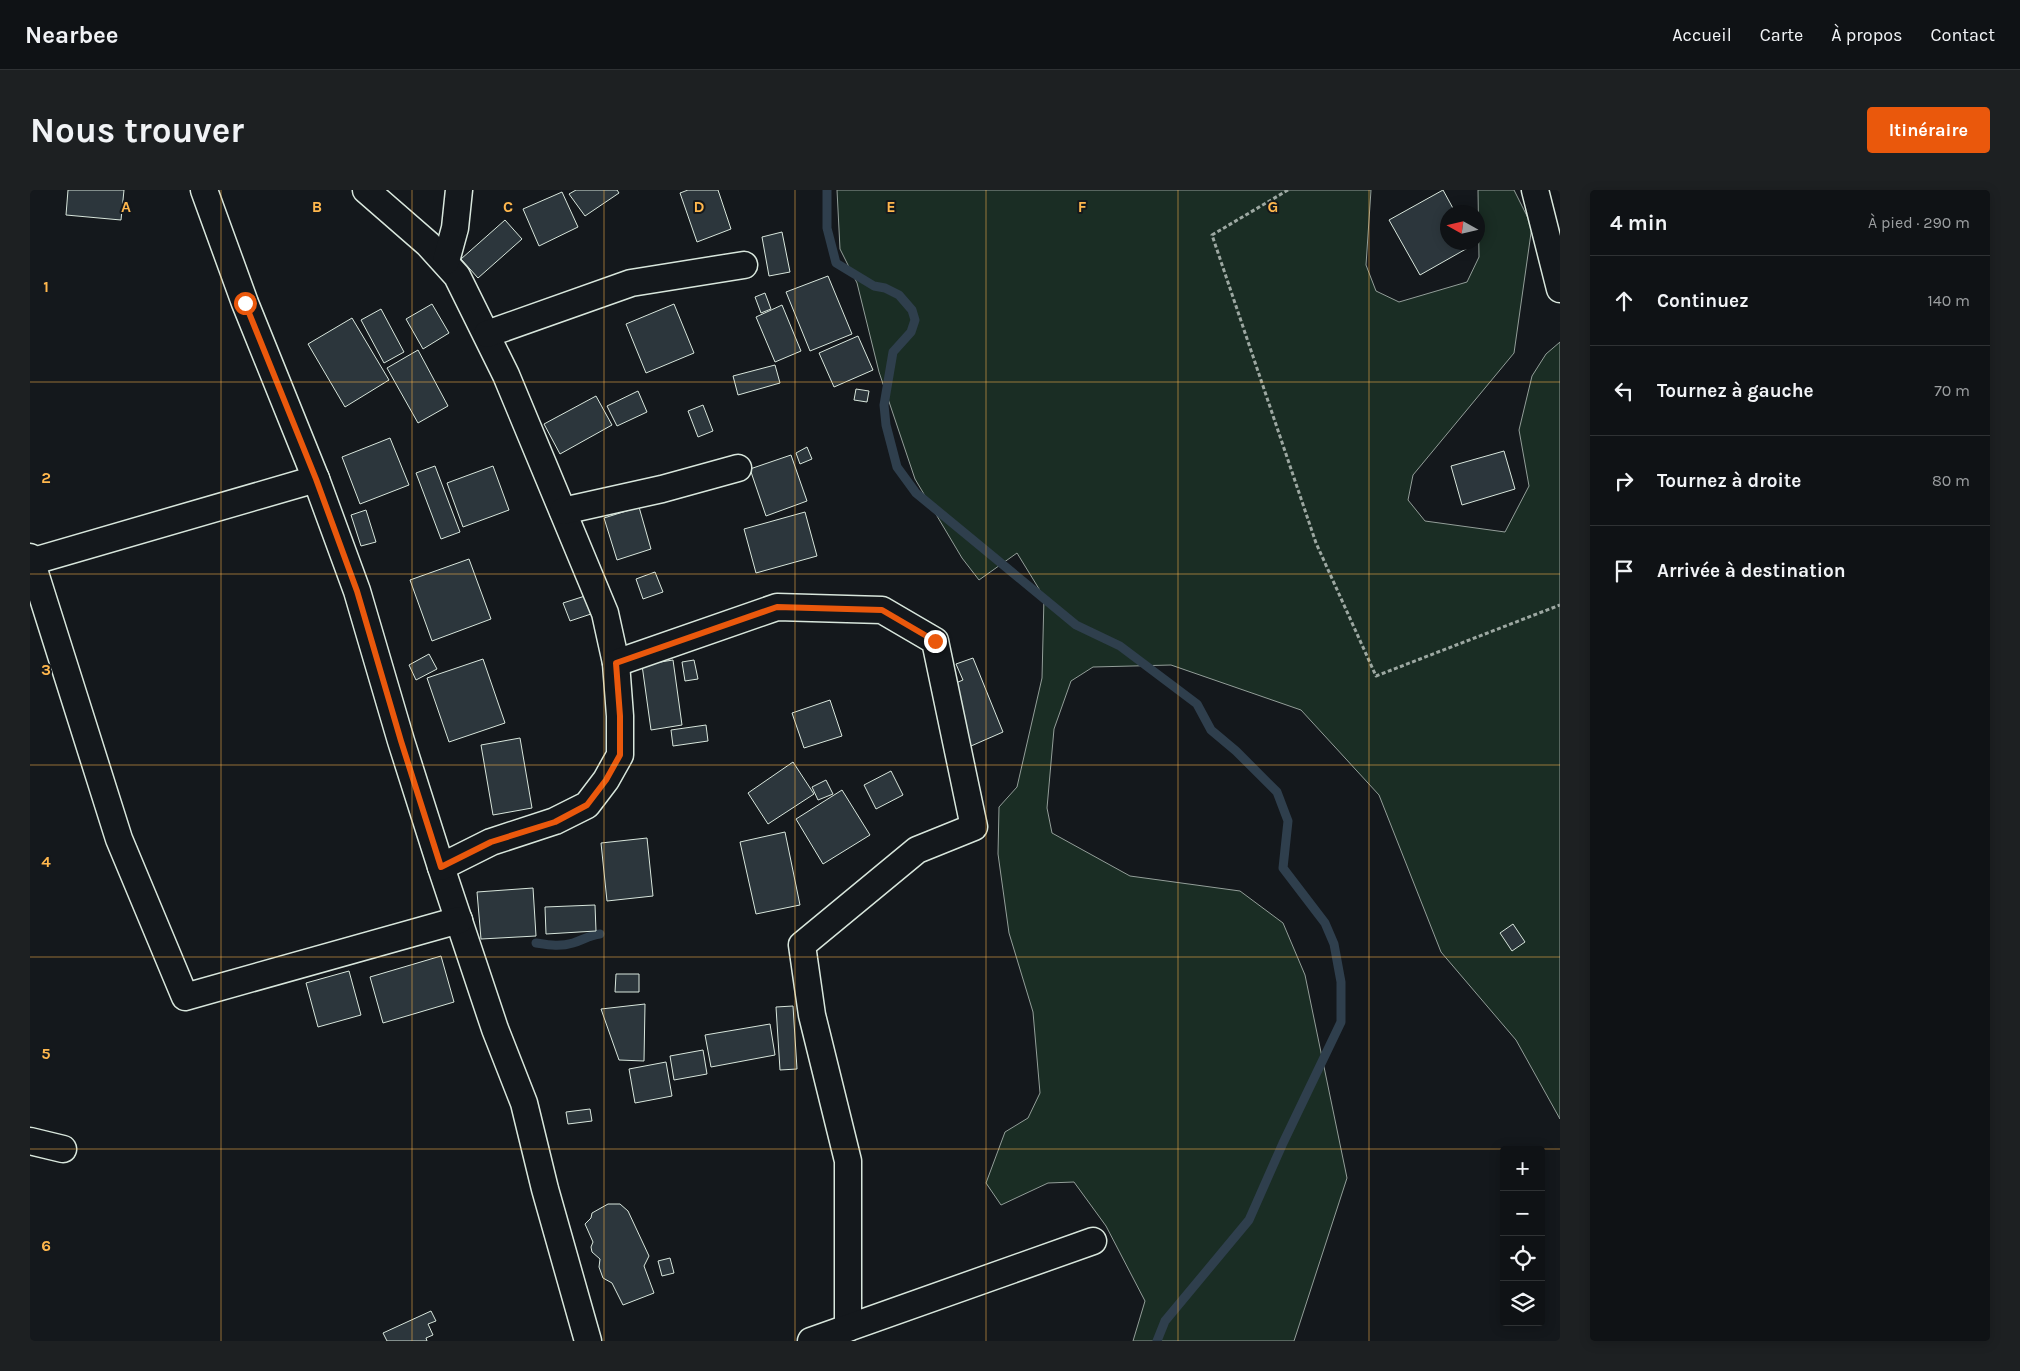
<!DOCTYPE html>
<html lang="fr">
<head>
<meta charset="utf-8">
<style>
  :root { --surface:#0f1215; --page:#1d2022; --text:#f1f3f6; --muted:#9b9ea0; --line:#2f3234; --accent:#ea580c }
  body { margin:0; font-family:Karla,sans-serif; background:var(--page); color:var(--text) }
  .controls { position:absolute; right:15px; bottom:15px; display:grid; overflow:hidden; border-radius:5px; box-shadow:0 2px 12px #0003 }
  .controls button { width:45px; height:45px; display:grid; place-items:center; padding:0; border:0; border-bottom:1px solid var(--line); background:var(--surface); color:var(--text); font:25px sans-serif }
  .compass { position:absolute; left:1410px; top:15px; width:45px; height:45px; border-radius:50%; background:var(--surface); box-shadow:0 2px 12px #0003; rotate:278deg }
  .stop { position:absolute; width:15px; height:15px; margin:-11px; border:4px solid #ea580c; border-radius:50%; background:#fff }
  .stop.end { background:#ea580c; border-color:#fff; box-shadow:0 1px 5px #0008 }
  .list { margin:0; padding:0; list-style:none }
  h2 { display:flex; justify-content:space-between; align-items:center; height:65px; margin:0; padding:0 20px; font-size:21px }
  h2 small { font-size:16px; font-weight:400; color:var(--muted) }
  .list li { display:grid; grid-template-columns:32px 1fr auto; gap:15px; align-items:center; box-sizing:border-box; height:90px; padding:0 20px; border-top:1px solid var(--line) }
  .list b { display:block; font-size:19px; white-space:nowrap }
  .list em { font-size:16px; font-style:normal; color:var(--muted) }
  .icon { flex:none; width:28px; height:28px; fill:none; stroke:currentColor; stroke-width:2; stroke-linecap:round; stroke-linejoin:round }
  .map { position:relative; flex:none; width:1530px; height:1151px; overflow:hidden; border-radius:5px }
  header { display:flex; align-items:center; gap:30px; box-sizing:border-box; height:70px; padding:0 25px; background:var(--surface); border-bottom:1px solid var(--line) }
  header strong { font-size:24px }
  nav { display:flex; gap:28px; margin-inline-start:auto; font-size:18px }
  .intro { display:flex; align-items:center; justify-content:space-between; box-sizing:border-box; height:120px; padding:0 30px }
  h1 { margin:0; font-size:35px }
  .button { padding:12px 22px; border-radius:5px; background:var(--accent); color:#fff; font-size:18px; font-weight:700 }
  main { display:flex; gap:30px; padding:0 30px }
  aside { flex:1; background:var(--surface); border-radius:5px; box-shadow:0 2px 12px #0003 }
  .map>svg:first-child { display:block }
  .green { fill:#1a2d24; stroke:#939e99 }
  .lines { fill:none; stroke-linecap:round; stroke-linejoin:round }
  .stream { stroke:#2f3f4d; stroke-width:9 }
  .building { fill:#2c363c; stroke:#d8e6dc }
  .minor-casing { stroke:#d8e6dc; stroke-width:29 }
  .path { stroke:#9da8a2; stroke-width:3; stroke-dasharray:4 2.5; stroke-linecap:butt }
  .minor { stroke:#14181c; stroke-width:26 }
  .route { stroke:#ea580c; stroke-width:6 }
  .grid { fill:none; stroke:#ffb74d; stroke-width:1; stroke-opacity:0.55 }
  .grid-label { font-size:16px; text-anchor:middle; font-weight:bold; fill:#ffb74d; stroke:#14181c; stroke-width:4; stroke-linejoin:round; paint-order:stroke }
</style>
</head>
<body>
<header>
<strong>Nearbee</strong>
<nav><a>Accueil</a><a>Carte</a><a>À propos</a><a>Contact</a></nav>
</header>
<div class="intro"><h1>Nous trouver</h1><a class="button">Itinéraire</a></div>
<main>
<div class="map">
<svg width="1530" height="1151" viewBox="0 0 1530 1151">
  <rect width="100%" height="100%" fill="#14181c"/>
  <!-- green -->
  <path class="green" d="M807 0H1341L1336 75 1346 101 1369 112 1437 92 1449 67 1448 0H1484L1502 36 1484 163 1383 285 1378 310 1395 331 1475 342 1499 296 1489 240 1502 186 1516 164 1530 152V929L1486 850 1411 762 1349 605 1271 520 1141 475 1063 477 1041 491 1024 539 1017 618 1022 643 1100 686 1210 701 1253 733 1275 785 1317 988 1264 1151H1103L1115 1111 1076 1036 1044 992 1018 993 971 1015 956 993 975 942 998 928 1010 903 1003 822 979 743 968 664 969 617 987 597 1012 488 1014 407 987 363 949 390 932 368 885 289 849 182 827 93 810 59Z"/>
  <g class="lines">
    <!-- stream -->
    <g class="stream">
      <path d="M797 0V38L806 73 844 96 855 98 869 105 882 120 885 130 881 142 863 162 854 215 856 235 867 277 886 303 1046 435 1090 456 1167 514 1181 540 1206 561 1247 602 1258 631 1253 678 1295 733 1304 754 1311 792V832L1253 953 1219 1030 1135 1131 1127 1151"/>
      <path d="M506 753C519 755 530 757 543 753 553 750 560 745 570 744"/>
    </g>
  </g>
  <!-- building -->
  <g class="building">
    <path d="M38 0H94L91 30 36 25Z"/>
    <path d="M546 0H587L589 3 555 26 539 4Z"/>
    <path d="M658 0H688L701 39 667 52 650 3Z"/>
    <path d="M1413 0 1425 22H1418V52H1442L1443 55 1390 85 1359 30Z"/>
    <path d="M532 2 548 37 509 56 493 19Z"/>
    <path d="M475 30 492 49 448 88 431 69Z"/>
    <path d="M752 42 760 82 739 86 732 47Z"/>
    <path d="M798 86 822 144 780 161 756 102Z"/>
    <path d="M735 103 741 119 731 123 725 107Z"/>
    <path d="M402 114 419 143 393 159 376 129Z"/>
    <path d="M644 114 664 163 616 183 596 134Z"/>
    <path d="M752 115 771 161 745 172 726 127Z"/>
    <path d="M351 119 374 162 354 173 331 130Z"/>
    <path d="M322 128 359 190 315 217 278 154Z"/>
    <path d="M828 146 843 180 804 197 789 163Z"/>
    <path d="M388 160 418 216 388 233 357 178Z"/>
    <path d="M745 175 750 193 708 205 703 186Z"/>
    <path d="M826 199 839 201 837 212 824 210Z"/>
    <path d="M608 201 617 222 587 236 577 216Z"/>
    <path d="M566 206 582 235 530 264 514 234Z"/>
    <path d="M673 215 683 241 668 247 658 221Z"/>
    <path d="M360 248 379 295 330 314 312 267Z"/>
    <path d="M777 257 782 269 770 274 766 263Z"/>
    <path d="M1474 261 1485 299 1432 315 1421 276Z"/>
    <path d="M761 265 777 311 736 326 720 279Z"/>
    <path d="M405 276 430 342 411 349 386 283Z"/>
    <path d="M463 276 479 320 433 337 417 293Z"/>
    <path d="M609 317 621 359 587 370 574 328Z"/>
    <path d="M336 320 346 352 331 356 321 325Z"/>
    <path d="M775 322 787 366 726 383 714 339Z"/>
    <path d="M439 369 461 429 402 451 380 390Z"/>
    <path d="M625 382 633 402 613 409 606 389Z"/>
    <path d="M555 406 561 424 540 431 533 413Z"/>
    <path d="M399 464 407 479 386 490 379 475Z"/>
    <path d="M943 468 973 542 941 556 916 497 933 490 926 474Z"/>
    <path d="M453 469 475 533 419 552 397 488Z"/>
    <path d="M643 470 652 535 621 540 612 475Z"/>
    <path d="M664 470 668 489 655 491 652 472Z"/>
    <path d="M800 510 812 546 774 558 762 523Z"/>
    <path d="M676 535 678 551 643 556 641 540Z"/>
    <path d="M490 548 502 618 463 625 451 555Z"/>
    <path d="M763 572 784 604 738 634 718 603Z"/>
    <path d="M861 581 873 605 846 619 834 595Z"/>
    <path d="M796 590 803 604 788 610 782 597Z"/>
    <path d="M812 600 840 645 793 674 766 629Z"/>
    <path d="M755 642 770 715 726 724 710 652Z"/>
    <path d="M617 648 623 706 577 711 571 653Z"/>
    <path d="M503 698 506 746 451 749 447 702Z"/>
    <path d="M565 715 566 741 516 744 515 717Z"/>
    <path d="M1483 734 1495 752 1482 761 1470 743Z"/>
    <path d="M411 766 424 812 353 833 340 787Z"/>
    <path d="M319 781 331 825 288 837 276 793Z"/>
    <path d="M586 784H609V802H585Z"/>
    <path d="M615 814 614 871 589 870 571 819Z"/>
    <path d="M763 816 767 879 750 880 746 817Z"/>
    <path d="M740 834 745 865 681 877 675 845Z"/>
    <path d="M673 860 677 884 644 890 640 866Z"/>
    <path d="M636 872 642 906 605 913 599 879Z"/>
    <path d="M560 919 562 931 538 934 536 922Z"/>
    <path d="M578 1014H590L598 1021 619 1066 614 1076 624 1103 593 1115 582 1093 573 1088 569 1077 570 1069 562 1062 561 1057 563 1052 555 1034 561 1028 562 1023Z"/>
    <path d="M640 1068 644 1083 632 1086 628 1071Z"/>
    <path d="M401 1121 406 1131 398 1134 403 1145 396 1148 397 1151H357L353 1143Z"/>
  </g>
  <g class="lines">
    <!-- minor casing -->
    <g class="minor-casing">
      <g id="minor">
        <path d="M174 0 215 113 286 289 327 401 371 551 411 677 465 839 494 913 515 999 558 1151"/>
        <path d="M336 0 398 54 427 86 476 185 575 423 586 473 590 526V565L576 590 557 615 525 631 461 652 411 677"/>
        <path d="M1505 0 1530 99"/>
        <path d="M416 71 425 38 429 0"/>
        <path d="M457 144 601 93 714 75"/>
        <path d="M533 321 632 299 708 278"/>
        <path d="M0 367 89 649 155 807 429 730"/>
        <path d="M0 372 286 289"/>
        <path d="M586 473 747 417 852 420 905 451 944 637 887 660 772 755 782 825 818 971V1138"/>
        <path d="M0 951 33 959"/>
        <path d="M781 1151 1063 1051"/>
      </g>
    </g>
    <!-- path -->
    <path class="path" d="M1258 0 1182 45 1286 353 1346 486 1530 415"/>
    <!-- minor -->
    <use href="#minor" class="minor"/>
  </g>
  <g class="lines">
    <!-- route -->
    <path class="route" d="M215 113 286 289 327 401 371 551 411 677 461 652 525 632 557 615 576 590 590 565V526L586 473 747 417 852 420 905 451"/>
  </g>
  <!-- grid -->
  <path class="grid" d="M191 0V1151M382 0V1151M574 0V1151M765 0V1151M956 0V1151M1148 0V1151M1339 0V1151M0 192H1530M0 384H1530M0 575H1530M0 767H1530M0 959H1530"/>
  <g class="grid-label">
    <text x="96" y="22">A</text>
    <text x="287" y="22">B</text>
    <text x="478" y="22">C</text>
    <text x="669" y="22">D</text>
    <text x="861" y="22">E</text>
    <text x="1052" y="22">F</text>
    <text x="1243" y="22">G</text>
    <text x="16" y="102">1</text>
    <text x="16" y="293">2</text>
    <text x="16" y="485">3</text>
    <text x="16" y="677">4</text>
    <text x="16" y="869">5</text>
    <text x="16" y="1061">6</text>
  </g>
</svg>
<div class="controls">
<button>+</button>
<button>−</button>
<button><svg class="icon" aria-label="locate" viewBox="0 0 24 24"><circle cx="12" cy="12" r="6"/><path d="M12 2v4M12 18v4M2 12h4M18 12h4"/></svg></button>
<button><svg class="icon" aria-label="layers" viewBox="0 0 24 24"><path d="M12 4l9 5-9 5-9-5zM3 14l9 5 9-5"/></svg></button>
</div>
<svg class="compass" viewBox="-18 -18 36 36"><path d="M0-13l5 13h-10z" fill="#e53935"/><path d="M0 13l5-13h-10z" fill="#9b9ea0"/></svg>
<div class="stop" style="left:215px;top:113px"></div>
<div class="stop end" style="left:905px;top:451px"></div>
</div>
<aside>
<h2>4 min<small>À pied · 290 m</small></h2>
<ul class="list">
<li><svg class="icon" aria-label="ahead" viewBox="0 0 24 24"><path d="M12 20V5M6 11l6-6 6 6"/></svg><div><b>Continuez</b></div><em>140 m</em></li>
<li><svg class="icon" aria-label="left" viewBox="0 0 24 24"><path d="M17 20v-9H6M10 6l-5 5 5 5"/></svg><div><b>Tournez à gauche</b></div><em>70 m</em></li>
<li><svg class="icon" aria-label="right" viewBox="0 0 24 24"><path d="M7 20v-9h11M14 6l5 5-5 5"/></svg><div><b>Tournez à droite</b></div><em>80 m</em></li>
<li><svg class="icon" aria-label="arrive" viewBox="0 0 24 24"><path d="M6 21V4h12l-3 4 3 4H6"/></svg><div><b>Arrivée à destination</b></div></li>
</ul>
</aside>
</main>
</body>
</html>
